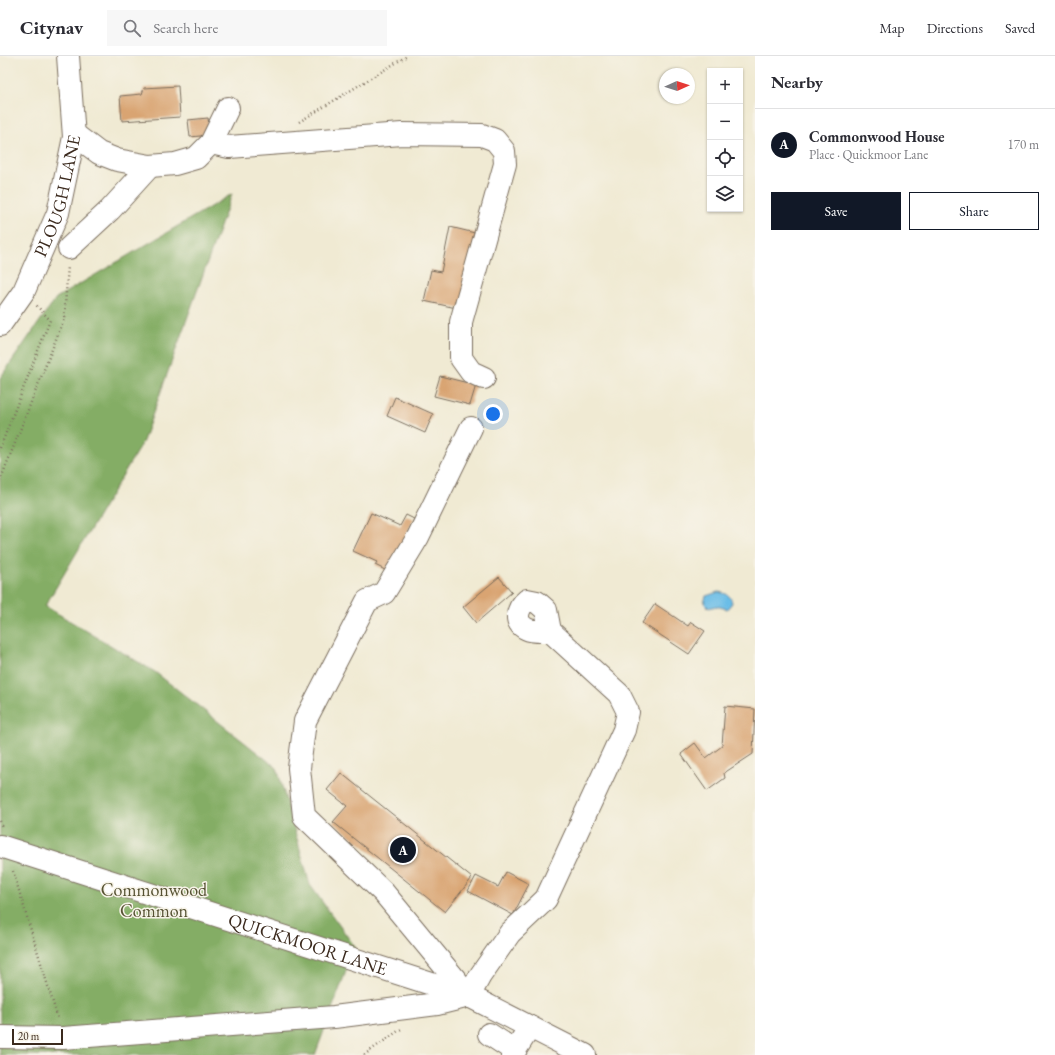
<!DOCTYPE html>
<html lang="en">
<head>
<meta charset="utf-8">
<style>
  :root { --surface:#fff; --page:#f7f7f7; --text:#2b2b33; --muted:#7c7c81; --line:#e1e1e2; --accent:#111827 }
  body { margin:0; font-family:"EB Garamond",serif; background:var(--page); color:var(--text) }
  .controls { position:absolute; right:12px; top:12px; display:grid; overflow:hidden; border-radius:0px; box-shadow:0 1px 3px #0004 }
  .controls button { width:36px; height:36px; display:grid; place-items:center; padding:0; border:0; border-bottom:1px solid var(--line); background:var(--surface); color:var(--text); font:20px sans-serif }
  .compass { position:absolute; left:659px; top:12px; width:36px; height:36px; border-radius:50%; background:var(--surface); box-shadow:0 1px 3px #0004; rotate:87deg }
  .scale { position:absolute; left:12px; bottom:10px; width:51px; box-sizing:border-box; padding-left:4px; border:2px solid #3b2a1e; border-top:0; font-size:11px; line-height:14px; white-space:nowrap; color:#3b2a1e; -webkit-text-stroke:3px #f7f3e8; paint-order:stroke }
  .you { position:absolute; left:493px; top:358px; width:14px; height:14px; margin:-10px; border:3px solid #fff; border-radius:50%; background:#1a73e8; box-shadow:0 0 0 6px #1a73e833 }
  .badge { display:grid; place-items:center; width:26px; height:26px; border-radius:50%; background:var(--accent); color:#fff; font-size:13px; font-weight:700 }
  .pin { position:absolute; translate:-50% -50%; border:2px solid #fff; box-shadow:0 1px 4px #0006 }
  .list { margin:0; padding:0; list-style:none }
  h2 { display:flex; justify-content:space-between; align-items:center; height:52px; margin:0; padding:0 16px; font-size:17px }
  h2 small { font-size:13px; font-weight:400; color:var(--muted) }
  .list li { display:grid; grid-template-columns:26px 1fr auto; gap:12px; align-items:center; box-sizing:border-box; height:72px; padding:0 16px; border-top:1px solid var(--line) }
  .list b { display:block; font-size:15px; white-space:nowrap }
  .list p { margin:0; font-size:13px; white-space:nowrap; color:var(--muted) }
  .list em { font-size:13px; font-style:normal; color:var(--muted) }
  .actions { display:flex; gap:8px; padding:12px 16px }
  .actions a { flex:1; padding:9px 0; border:1px solid var(--accent); border-radius:0px; text-align:center; font-size:14px; color:var(--accent) }
  .actions .main { background:var(--accent); color:#fff }
  .icon { flex:none; width:22px; height:22px; fill:none; stroke:currentColor; stroke-width:2; stroke-linecap:round; stroke-linejoin:round }
  .map { position:relative; flex:none; width:755px; height:999px; overflow:hidden }
  header { display:flex; align-items:center; gap:24px; box-sizing:border-box; height:56px; padding:0 20px; background:var(--surface); border-bottom:1px solid var(--line) }
  header strong { font-size:19px }
  nav { display:flex; gap:22px; margin-inline-start:auto; font-size:14px }
  .search { width:280px; height:36px; background:var(--page); display:flex; align-items:center; gap:10px; box-sizing:border-box; padding:0 14px; border-radius:0px; color:var(--muted); font-size:15px }
  main { display:flex }
  aside { flex:1; background:var(--surface) }
  .map>svg:first-child { display:block }
  .forest { fill:#84ad65; stroke:#606c42 }
  .water { fill:#6bbde7; stroke:#537482 }
  .building { fill:#d9a472 }
  .lines { fill:none; stroke-linecap:round; stroke-linejoin:round }
  .minor-casing { stroke:#7a6d5d; stroke-width:24 }
  .path { stroke:#7a6d5d; stroke-width:2.5; stroke-dasharray:1 3; stroke-linecap:butt }
  .minor { stroke:#fff; stroke-width:22 }
  .labels { text-anchor:middle; stroke-width:3; stroke-linejoin:round; paint-order:stroke }
  .street-label { font-size:18px; fill:#3b2a1e; stroke:#f7f3e8 }
  .park-label { font-size:18px; fill:#565233; stroke:#f7f3e8 }
</style>
</head>
<body>
<header>
<strong>Citynav</strong>
<div class="search"><svg class="icon" aria-label="search" viewBox="0 0 24 24"><circle cx="10" cy="10" r="6"/><path d="M15 15l6 6"/></svg>Search here</div>
<nav><a>Map</a><a>Directions</a><a>Saved</a></nav>
</header>
<main>
<div class="map">
<svg width="755" height="999" viewBox="0 0 755 999">
  <rect width="100%" height="100%" fill="#f7f3e8"/>
  <filter id="ink" filterUnits="userSpaceOnUse"><feTurbulence type="fractalNoise" baseFrequency=".025" numOctaves="2"/><feDisplacementMap in="SourceGraphic" scale="8" xChannelSelector="R" yChannelSelector="G"/><feConvolveMatrix kernelMatrix="1 2 1 2 8 2 1 2 1" color-interpolation-filters="sRGB"/></filter>
  <filter id="wash" filterUnits="userSpaceOnUse"><feTurbulence type="fractalNoise" baseFrequency=".012" numOctaves="4" result="noise"/><feDisplacementMap in="SourceGraphic" scale="16" xChannelSelector="R" yChannelSelector="G"/><feGaussianBlur stdDeviation="0.9" result="paint"/><feColorMatrix in="noise" values="0 0 0 0 0 0 0 0 0 0 0 0 0 0 0 0 0 1.4 0 .05"/><feComposite in="paint" operator="in"/></filter>
  <g filter="url(#wash)">
    <rect width="100%" height="100%" fill="#f0ead3"/>
    <!-- forest -->
    <path class="forest" d="M232 138 143 385 45 550 155 616 277 712 310 829 355 891 315 999H0V322L56 242Z"/>
    <!-- water -->
    <path class="water" d="M718 536C726 537 731 539 732 547L727 553 716 550 709 552 704 547 706 540Z"/>
    <g id="blocks">
      <!-- building -->
      <g class="building">
        <path d="M178 30 180 61 122 65 120 40 142 38 144 32Z"/>
        <path d="M208 62 210 79 190 81 188 64Z"/>
        <path d="M450 171 479 178 461 253 424 245 431 214 441 216Z"/>
        <path d="M440 320 476 329 470 349 434 340Z"/>
        <path d="M395 341 433 358 425 377 387 360Z"/>
        <path d="M371 457 400 470 406 459 414 463 389 516 375 509 377 506 353 495Z"/>
        <path d="M499 521 512 536 476 567 463 551Z"/>
        <path d="M655 548 688 570 691 566 705 575 689 598 642 567Z"/>
        <path d="M725 650 755 653 753 698 724 717 725 722 707 735 681 698 695 687 706 702 722 690Z"/>
        <path d="M341 717 472 822 445 856 333 766 347 750 327 734Z"/>
        <path d="M506 816 529 828 513 859 468 835 476 820 498 831Z"/>
      </g>
    </g>
  </g>
  <g filter="url(#ink)">
    <use href="#blocks" fill-opacity="0" stroke="#7a6d5d" stroke-width="1"/>
    <g class="lines">
      <!-- minor casing -->
      <g class="minor-casing">
        <g id="minor">
          <path d="M74 78 99 97 117 104 150 110 175 108 196 102 211 87 228 52"/>
          <path d="M211 87 229 91 402 78 482 79 495 84 504 95 505 108 461 266V302L471 316 484 322"/>
          <path d="M69 192 110 154 150 110"/>
          <path id="s1" d="M0 269 24 235 58 157 74 81 68 0"/>
          <path id="s2" d="M0 790 469 940 585 999"/>
          <path d="M469 940 384 837 304 760 299 712 305 665 367 545 384 537 418 481 471 372"/>
          <path d="M489 978 515 995"/>
          <path d="M0 981 63 982 334 961 437 948 469 940 480 920 510 877 546 843 624 674 628 656 619 638 550 575 546 554 537 546 527 544C517 552 513 567 527 573 533 576 543 575 550 575"/>
          <path d="M512 999 530 971"/>
        </g>
      </g>
      <!-- path -->
      <g class="path">
        <path d="M299 66 407 0"/>
        <path d="M0 392 50 264 36 249"/>
        <path d="M0 425 64 263 68 210"/>
        <path d="M0 765 2 771"/>
        <path d="M13 815 58 963"/>
        <path d="M364 999 401 973"/>
      </g>
      <!-- minor -->
      <use href="#minor" class="minor"/>
    </g>
  </g>
  <g class="labels">
    <!-- street labels -->
    <g class="street-label">
      <text dy="6" stroke="none"><textPath href="#s1" startOffset="143">PLOUGH LANE</textPath></text>
      <text dy="6" stroke="none"><textPath href="#s2" startOffset="323">QUICKMOOR LANE</textPath></text>
    </g>
    <!-- park labels -->
    <g class="park-label">
      <text x="154" y="840">Commonwood<tspan x="154" dy="21">Common</tspan></text>
    </g>
  </g>
</svg>
<div class="controls">
<button>+</button>
<button>−</button>
<button><svg class="icon" aria-label="locate" viewBox="0 0 24 24"><circle cx="12" cy="12" r="6"/><path d="M12 2v4M12 18v4M2 12h4M18 12h4"/></svg></button>
<button><svg class="icon" aria-label="layers" viewBox="0 0 24 24"><path d="M12 4l9 5-9 5-9-5zM3 14l9 5 9-5"/></svg></button>
</div>
<svg class="compass" viewBox="-18 -18 36 36"><path d="M0-13l5 13h-10z" fill="#e53935"/><path d="M0 13l5-13h-10z" fill="#7c7c81"/></svg>
<div class="scale">20 m</div>
<div class="you"></div>
<div class="pin badge" style="left:403px;top:794px">A</div>
</div>
<aside>
<h2>Nearby<small></small></h2>
<ul class="list">
<li><span class="badge">A</span><div><b>Commonwood House</b><p>Place · Quickmoor Lane</p></div><em>170 m</em></li>
</ul>
<div class="actions"><a class="main">Save</a><a>Share</a></div>
</aside>
</main>
</body>
</html>
